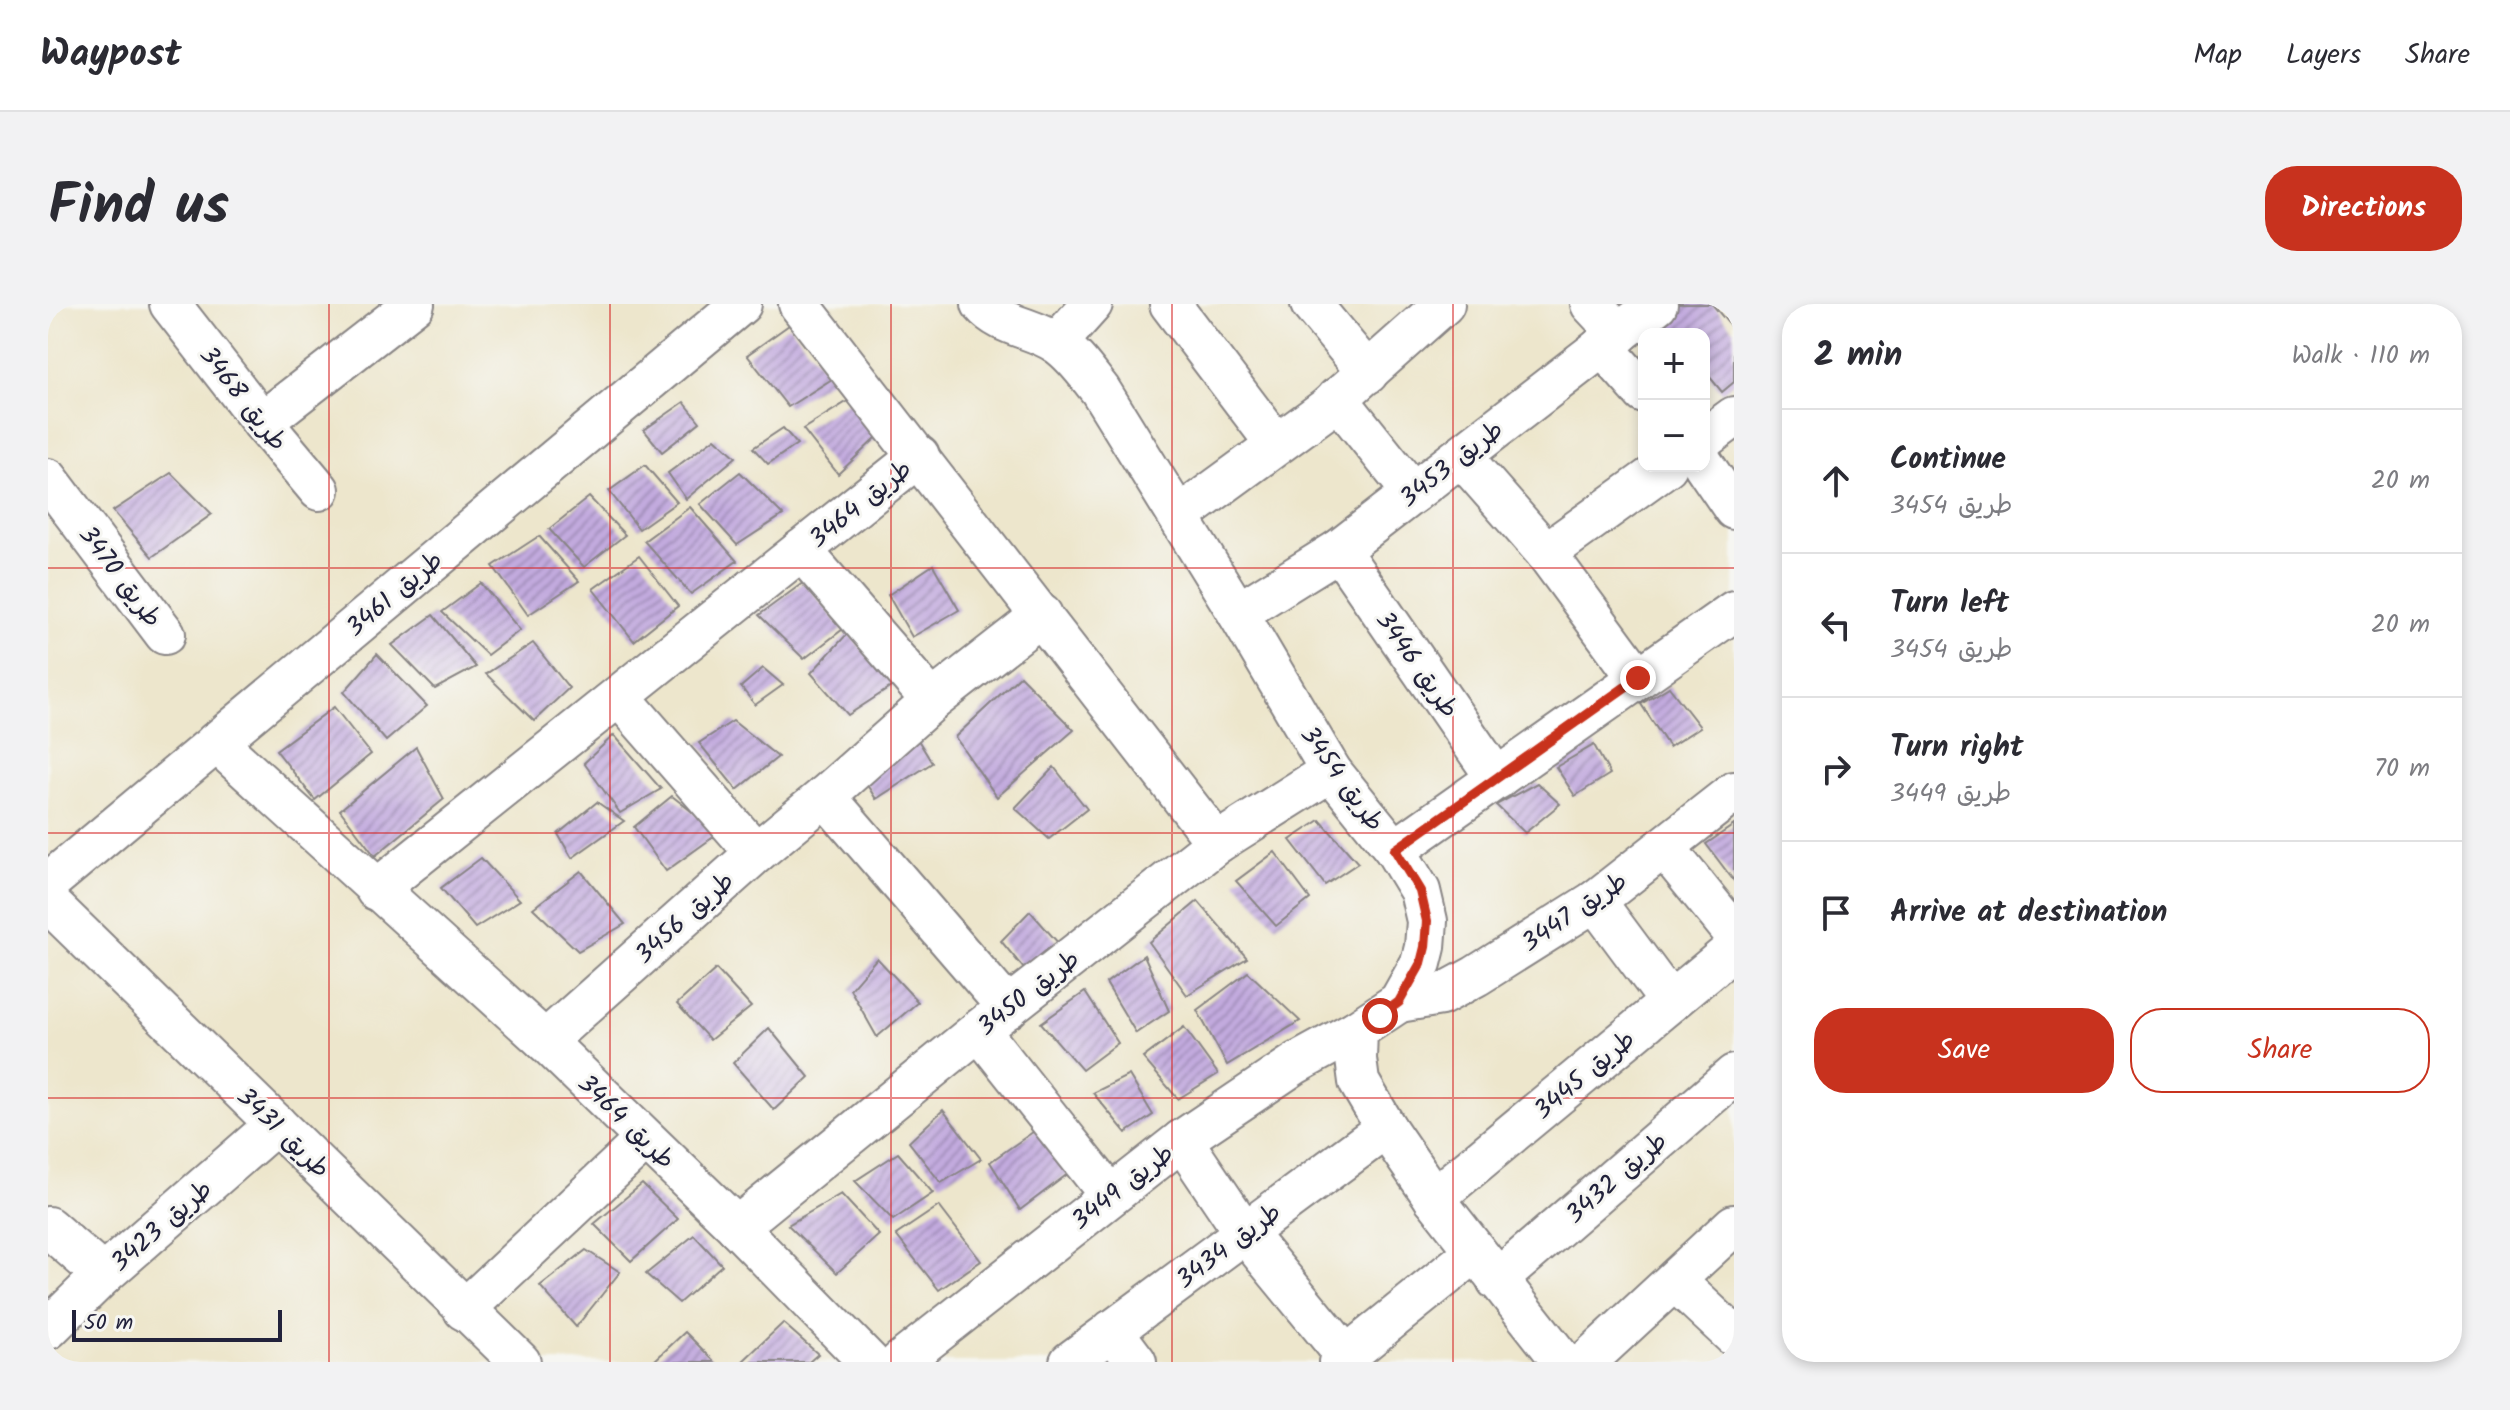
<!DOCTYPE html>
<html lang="en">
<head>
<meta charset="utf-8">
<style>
  :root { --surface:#fff; --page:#f2f2f3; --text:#2b2b33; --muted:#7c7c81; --line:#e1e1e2; --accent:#c8321e }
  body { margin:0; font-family:Kalam,"Playpen Sans Arabic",sans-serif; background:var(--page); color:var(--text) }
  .controls { position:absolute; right:24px; top:24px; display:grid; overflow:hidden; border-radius:16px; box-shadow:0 4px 12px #0003 }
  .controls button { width:72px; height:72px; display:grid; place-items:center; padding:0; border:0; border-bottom:2px solid var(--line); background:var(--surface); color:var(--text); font:40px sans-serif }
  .scale { position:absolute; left:24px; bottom:20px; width:210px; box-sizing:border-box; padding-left:8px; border:4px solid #22223b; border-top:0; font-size:22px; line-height:28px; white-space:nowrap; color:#22223b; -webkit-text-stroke:6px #f6f6f2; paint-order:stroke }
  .stop { position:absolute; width:24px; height:24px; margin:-18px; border:6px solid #c8321e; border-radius:50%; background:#fff }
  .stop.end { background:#c8321e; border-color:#fff; box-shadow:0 2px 8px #0008 }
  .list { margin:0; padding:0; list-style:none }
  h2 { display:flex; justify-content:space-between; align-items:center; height:104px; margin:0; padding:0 32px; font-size:34px }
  h2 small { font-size:26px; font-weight:400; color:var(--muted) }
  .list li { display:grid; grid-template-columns:52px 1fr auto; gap:24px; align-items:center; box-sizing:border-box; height:144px; padding:0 32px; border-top:2px solid var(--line) }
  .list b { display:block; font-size:30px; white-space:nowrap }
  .list p { margin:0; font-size:26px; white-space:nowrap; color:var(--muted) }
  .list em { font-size:26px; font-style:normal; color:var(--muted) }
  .actions { display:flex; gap:16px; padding:24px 32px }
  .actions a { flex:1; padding:18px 0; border:2px solid var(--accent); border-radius:32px; text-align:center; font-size:28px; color:var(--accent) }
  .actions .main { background:var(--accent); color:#fff }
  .icon { flex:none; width:44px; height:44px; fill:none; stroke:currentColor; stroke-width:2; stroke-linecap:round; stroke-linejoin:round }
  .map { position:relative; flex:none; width:1686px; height:1058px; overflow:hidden; border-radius:32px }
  header { display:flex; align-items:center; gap:48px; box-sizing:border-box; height:112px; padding:0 40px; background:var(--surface); border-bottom:2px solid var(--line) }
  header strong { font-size:38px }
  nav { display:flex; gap:44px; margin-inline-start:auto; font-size:28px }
  .intro { display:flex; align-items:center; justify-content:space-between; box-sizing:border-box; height:192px; padding:0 48px }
  h1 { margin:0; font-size:56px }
  .button { padding:20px 36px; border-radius:32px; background:var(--accent); color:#fff; font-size:28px; font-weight:700 }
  main { display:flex; gap:48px; padding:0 48px }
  aside { flex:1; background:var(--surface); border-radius:32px; box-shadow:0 4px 12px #0003 }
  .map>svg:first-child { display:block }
  .building { fill:url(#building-hatch) }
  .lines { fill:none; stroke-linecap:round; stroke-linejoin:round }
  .minor-casing { stroke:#888484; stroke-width:44 }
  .minor { stroke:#fff; stroke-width:40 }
  .route { stroke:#c8321e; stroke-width:10 }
  .grid { fill:none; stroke:#d62828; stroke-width:2; stroke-opacity:0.55 }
  .labels { text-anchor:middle; stroke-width:6; stroke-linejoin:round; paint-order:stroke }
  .street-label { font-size:26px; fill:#22223b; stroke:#f6f6f2 }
</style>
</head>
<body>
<header>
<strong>Waypost</strong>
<nav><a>Map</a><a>Layers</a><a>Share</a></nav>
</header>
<div class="intro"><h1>Find us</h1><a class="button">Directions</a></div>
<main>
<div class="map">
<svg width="1686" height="1058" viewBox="0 0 1686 1058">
  <defs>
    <pattern id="building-hatch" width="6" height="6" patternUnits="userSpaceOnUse" patternTransform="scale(2)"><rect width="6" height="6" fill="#c2aade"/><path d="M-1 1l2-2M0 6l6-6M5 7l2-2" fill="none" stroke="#9d8ab5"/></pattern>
  </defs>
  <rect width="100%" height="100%" fill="#f6f6f2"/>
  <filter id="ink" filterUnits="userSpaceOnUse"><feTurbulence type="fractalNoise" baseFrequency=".0125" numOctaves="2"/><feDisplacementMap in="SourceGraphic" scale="16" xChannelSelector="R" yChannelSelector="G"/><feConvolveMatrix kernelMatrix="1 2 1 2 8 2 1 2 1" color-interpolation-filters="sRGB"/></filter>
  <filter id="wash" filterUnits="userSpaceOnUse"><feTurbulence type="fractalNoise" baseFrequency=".006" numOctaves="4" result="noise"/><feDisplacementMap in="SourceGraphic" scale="32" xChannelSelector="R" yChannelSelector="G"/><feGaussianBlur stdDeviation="1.8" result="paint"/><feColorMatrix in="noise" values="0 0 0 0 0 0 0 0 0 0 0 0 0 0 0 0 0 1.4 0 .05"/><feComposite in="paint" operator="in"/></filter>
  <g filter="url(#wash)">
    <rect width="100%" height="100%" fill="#ede6cc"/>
    <g id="blocks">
      <!-- building -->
      <g class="building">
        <path d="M1620 0H1664L1686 26V78L1674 88 1656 66V30H1616L1603 14Z"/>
        <path d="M741 21 784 75 740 103 699 51Z"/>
        <path d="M805 94 829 133 790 170 755 125Z"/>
        <path d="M636 98 652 118 614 148 596 126Z"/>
        <path d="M735 124 749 140 720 160 705 144Z"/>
        <path d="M667 134 688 153 638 195 620 169Z"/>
        <path d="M597 161 629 198 591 225 561 187Z"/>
        <path d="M692 168 735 211 689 241 652 200Z"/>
        <path d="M123 169 164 210 104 253 65 207Z"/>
        <path d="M541 193 577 231 536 263 501 225Z"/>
        <path d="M642 203 689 257 643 290 596 237Z"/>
        <path d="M491 232 531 277 480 311 445 262Z"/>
        <path d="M591 252 630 302 586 337 545 285Z"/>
        <path d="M885 261 911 306 864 333 840 291Z"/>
        <path d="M756 278 795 325 756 355 711 311Z"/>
        <path d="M433 279 472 326 439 351 394 308Z"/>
        <path d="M385 311 428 363 387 385 344 341Z"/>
        <path d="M800 329 846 381 800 411 763 369Z"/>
        <path d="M485 339 521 384 486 417 438 370Z"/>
        <path d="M329 350 379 402 338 437 296 388Z"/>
        <path d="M715 364 735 381 707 401 693 383Z"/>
        <path d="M972 372 1026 426 949 493 907 433Z"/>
        <path d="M1621 383 1652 423 1621 443 1593 400Z"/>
        <path d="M286 403 323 450 267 496 228 446Z"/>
        <path d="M685 417 730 453 689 486 651 439Z"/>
        <path d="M864 426 884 459 828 495 812 470Z"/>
        <path d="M566 431 613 485 572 509 536 459Z"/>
        <path d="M1546 441 1562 470 1527 492 1508 463Z"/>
        <path d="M368 443 396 495 327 552 292 506Z"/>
        <path d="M1006 463 1039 505 1001 535 967 504Z"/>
        <path d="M1489 479 1512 500 1477 529 1448 501Z"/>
        <path d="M624 492 671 529 618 567 586 523Z"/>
        <path d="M549 498 576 517 524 554 510 530Z"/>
        <path d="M1272 516 1310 559 1277 581 1242 536Z"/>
        <path d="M1686 521V577L1658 540Z"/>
        <path d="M1227 548 1262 595 1228 622 1188 577Z"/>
        <path d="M433 554 472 596 427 624 393 584Z"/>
        <path d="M533 567 577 620 530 647 485 604Z"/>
        <path d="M1150 597 1199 654 1139 691 1101 638Z"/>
        <path d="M982 607 1012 641 976 665 953 637Z"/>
        <path d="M1096 651 1121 707 1088 729 1058 679Z"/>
        <path d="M829 654 870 698 829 733 802 685Z"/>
        <path d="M668 665 703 703 662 736 629 700Z"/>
        <path d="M1200 668 1252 717 1179 761 1149 706Z"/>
        <path d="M1037 688 1070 739 1034 766 993 719Z"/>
        <path d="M1136 723 1170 770 1130 795 1095 754Z"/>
        <path d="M721 724 761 773 726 806 685 759Z"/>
        <path d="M1081 771 1105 811 1078 829 1045 789Z"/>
        <path d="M895 806 933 855 893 879 861 838Z"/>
        <path d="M992 823 1025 866 972 906 942 858Z"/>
        <path d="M850 849 885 889 845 916 807 877Z"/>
        <path d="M594 880 630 915 583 957 546 920Z"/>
        <path d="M793 890 831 931 789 969 740 921Z"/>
        <path d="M891 902 933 957 891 986 848 931Z"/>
        <path d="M646 931 674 961 631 999 598 970Z"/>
        <path d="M538 946 572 968 528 1023 492 982Z"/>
        <path d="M735 1019 770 1050 761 1058H694Z"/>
        <path d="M637 1028 667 1058H605Z"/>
      </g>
    </g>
  </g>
  <g filter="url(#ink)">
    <use href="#blocks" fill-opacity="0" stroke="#888484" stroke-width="2"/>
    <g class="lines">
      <!-- minor casing -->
      <g class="minor-casing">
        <g id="minor">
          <path d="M122 0 214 118 271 186"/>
          <path d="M751 0 1169 539"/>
          <path d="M934 0C953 23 986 23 1010 40 1027 52 1039 70 1052 86L1190 309 1283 467 1347 546 1372 587 1379 617 1377 643 1373 659 1351 698 1309 726 1308 755 1311 778 1338 824 1386 894 1515 1058"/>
          <path d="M1122 0 1228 140"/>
          <path d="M1263 0 1320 69"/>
          <path d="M1543 0 1571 30"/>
          <path d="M1009 39 1044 0"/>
          <path d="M1554 42 1596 89"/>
          <path d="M1289 94 1365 189"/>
          <path d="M214 118 366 0"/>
          <path d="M1656 135 1686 113"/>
          <path d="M1413 152 1498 249 1590 374"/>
          <path d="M1656 161 1686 205"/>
          <path d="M0 175 117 330"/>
          <path d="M1131 212 1279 104 1396 0"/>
          <path d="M753 246 884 397"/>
          <path d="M1291 246 1449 475"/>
          <path d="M1498 249 1619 162"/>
          <path d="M1190 309 1291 246 1609 0"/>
          <path d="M571 392 708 549"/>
          <path d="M168 438 497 737 689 923 821 1058"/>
          <path d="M777 492 960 704"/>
          <path d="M1616 543 1686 629"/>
          <path d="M1347 546 1686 307"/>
          <path d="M0 579 693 0"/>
          <path d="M328 586 871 152"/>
          <path d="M1547 597 1622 698"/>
          <path d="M0 598 472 1058"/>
          <path d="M1351 698 1393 691 1428 672 1547 597 1686 488"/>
          <path d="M931 726 1062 891"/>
          <path d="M497 737 708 549 777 492 884 397 994 311"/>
          <path d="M1134 836 1196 928 1303 1058"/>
          <path d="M1386 894 1686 645"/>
          <path d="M0 923 55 971"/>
          <path d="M689 923 931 726 1169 539 1283 467"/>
          <path d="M1449 976 1686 771"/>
          <path d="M1627 977 1686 1032"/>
          <path d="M416 1006 597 836"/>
          <path d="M0 1025 55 971 228 820"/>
          <path d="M1064 1026 1088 1058"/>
          <path d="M852 1058 1134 836 1247 760 1309 726"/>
          <path d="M1022 1058 1338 824"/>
          <path d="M1291 1058 1427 948"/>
          <path d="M1538 1058 1686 921"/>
        </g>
      </g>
      <!-- minor -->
      <use href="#minor" class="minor"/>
    </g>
  </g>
  <g class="lines" filter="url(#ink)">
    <!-- route -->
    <path class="route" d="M1332 712 1351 698 1373 659 1377 643 1379 617 1372 587 1347 546 1590 374"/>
  </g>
  <!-- grid -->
  <path class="grid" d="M281 0V1058M562 0V1058M843 0V1058M1124 0V1058M1405 0V1058M0 264H1686M0 529H1686M0 794H1686"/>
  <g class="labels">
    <!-- street labels -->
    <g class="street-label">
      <text transform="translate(196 94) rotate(52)" y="9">طريق 3468</text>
      <text transform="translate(1403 159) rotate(-38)" y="9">طريق 3453</text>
      <text transform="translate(812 199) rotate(-39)" y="9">طريق 3464</text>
      <text transform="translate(73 272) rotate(53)" y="9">طريق 3470</text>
      <text transform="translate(346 289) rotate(-40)" y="9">طريق 3461</text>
      <text transform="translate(1370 360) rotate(55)" y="9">طريق 3446</text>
      <text transform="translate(1295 474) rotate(54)" y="9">طريق 3454</text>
      <text transform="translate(1526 607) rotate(-34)" y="9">طريق 3447</text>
      <text transform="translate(636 613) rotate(-42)" y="9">طريق 3456</text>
      <text transform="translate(980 688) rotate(-38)" y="9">طريق 3450</text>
      <text transform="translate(1536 770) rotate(-40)" y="9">طريق 3445</text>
      <text transform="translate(579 817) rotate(44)" y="9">طريق 3464</text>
      <text transform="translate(236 828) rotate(44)" y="9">طريق 3431</text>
      <text transform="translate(1568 873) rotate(-41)" y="9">طريق 3432</text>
      <text transform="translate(1074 882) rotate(-38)" y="9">طريق 3449</text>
      <text transform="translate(113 921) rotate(-41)" y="9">طريق 3423</text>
      <text transform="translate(1180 941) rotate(-37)" y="9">طريق 3434</text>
    </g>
  </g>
</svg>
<div class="controls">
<button>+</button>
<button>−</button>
</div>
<div class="scale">50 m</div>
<div class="stop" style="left:1332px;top:712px"></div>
<div class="stop end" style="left:1590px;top:374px"></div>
</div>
<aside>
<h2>2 min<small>Walk · 110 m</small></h2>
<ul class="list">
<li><svg class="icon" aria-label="ahead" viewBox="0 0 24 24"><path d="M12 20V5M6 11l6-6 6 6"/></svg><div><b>Continue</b><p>طريق 3454</p></div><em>20 m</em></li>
<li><svg class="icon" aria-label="left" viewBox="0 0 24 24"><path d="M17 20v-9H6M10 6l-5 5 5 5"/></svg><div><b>Turn left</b><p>طريق 3454</p></div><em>20 m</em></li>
<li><svg class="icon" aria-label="right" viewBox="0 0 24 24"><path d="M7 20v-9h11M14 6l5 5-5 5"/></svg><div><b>Turn right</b><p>طريق 3449</p></div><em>70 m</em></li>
<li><svg class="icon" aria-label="arrive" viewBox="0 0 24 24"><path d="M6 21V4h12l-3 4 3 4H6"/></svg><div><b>Arrive at destination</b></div></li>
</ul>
<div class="actions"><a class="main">Save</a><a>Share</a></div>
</aside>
</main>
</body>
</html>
